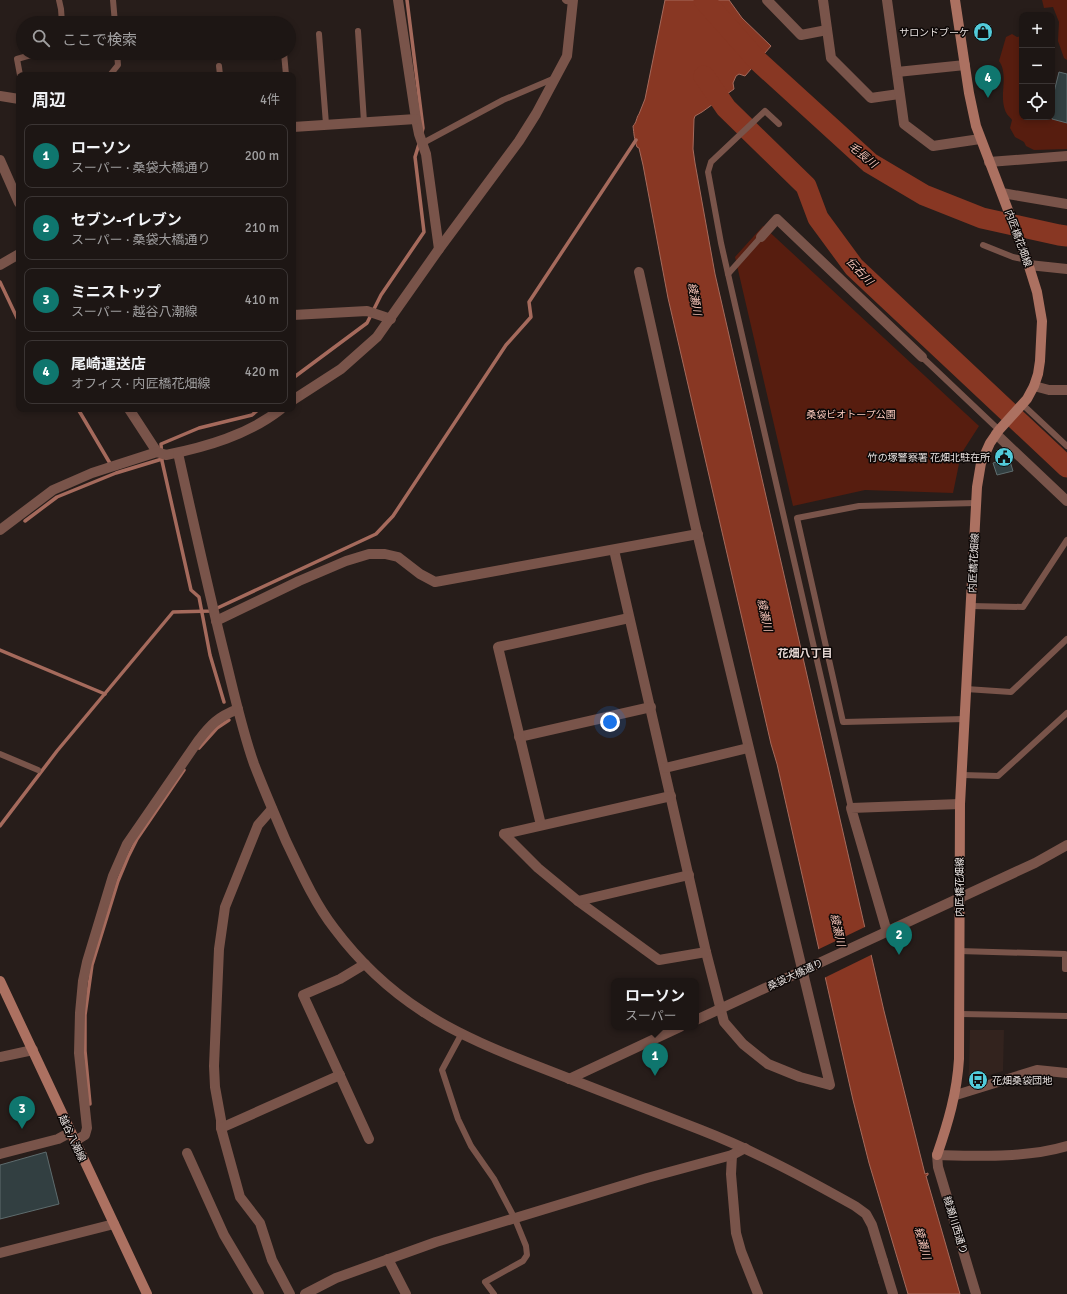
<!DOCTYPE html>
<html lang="ja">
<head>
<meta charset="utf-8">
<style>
  :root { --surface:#1d1614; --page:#2a2322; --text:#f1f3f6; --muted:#a09fa0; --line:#3b3534; --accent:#0f766e }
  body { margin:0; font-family:Signika,"Noto Sans JP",sans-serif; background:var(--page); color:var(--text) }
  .controls { position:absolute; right:12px; top:12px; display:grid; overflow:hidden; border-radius:8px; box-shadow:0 2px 6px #0003 }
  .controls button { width:36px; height:36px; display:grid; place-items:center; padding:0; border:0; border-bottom:1px solid var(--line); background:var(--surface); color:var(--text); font:20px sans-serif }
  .you { position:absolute; left:610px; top:722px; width:14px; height:14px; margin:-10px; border:3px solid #fff; border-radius:50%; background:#1a73e8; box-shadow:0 0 0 6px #1a73e833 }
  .badge { display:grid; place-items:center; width:26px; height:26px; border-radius:50%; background:var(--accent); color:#fff; font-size:13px; font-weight:700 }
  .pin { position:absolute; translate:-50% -33px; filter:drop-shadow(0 1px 2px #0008) }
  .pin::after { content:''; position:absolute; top:21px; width:14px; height:12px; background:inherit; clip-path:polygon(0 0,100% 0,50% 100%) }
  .popup { position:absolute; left:611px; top:978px; width:88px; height:52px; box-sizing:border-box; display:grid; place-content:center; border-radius:8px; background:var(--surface); filter:drop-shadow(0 1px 3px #0005); font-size:13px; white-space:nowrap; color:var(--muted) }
  .popup b { font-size:15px; color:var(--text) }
  .popup::after { content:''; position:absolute; left:50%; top:100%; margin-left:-8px; border:8px solid transparent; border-top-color:var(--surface) }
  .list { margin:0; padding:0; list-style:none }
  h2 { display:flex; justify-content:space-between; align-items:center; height:52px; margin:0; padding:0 16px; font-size:17px }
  h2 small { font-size:13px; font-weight:400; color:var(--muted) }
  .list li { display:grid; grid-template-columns:26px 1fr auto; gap:12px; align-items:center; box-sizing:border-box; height:64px; margin:0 8px 8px; padding:0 8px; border:1px solid var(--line); border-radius:8px }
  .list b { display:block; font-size:15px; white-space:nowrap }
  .list p { margin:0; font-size:13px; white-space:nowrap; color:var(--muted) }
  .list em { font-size:13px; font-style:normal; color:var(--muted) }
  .icon { flex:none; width:22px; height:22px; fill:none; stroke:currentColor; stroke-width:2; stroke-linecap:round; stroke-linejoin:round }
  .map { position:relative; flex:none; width:1067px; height:1294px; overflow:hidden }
  .search { position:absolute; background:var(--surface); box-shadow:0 2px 6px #0003; left:16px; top:16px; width:280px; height:44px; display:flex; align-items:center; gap:10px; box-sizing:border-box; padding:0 14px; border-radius:22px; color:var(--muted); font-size:15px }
  .panel { position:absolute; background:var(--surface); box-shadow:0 2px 6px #0003; left:16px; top:72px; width:280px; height:340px; border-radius:8px }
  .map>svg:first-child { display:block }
  .built { fill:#33231e }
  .green { fill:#571d0f }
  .water { fill:#883723; stroke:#a56a5c }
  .pier { fill:#271d1a }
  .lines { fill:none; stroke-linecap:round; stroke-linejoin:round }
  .stream { stroke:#a56a5c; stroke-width:3.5 }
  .river { stroke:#883723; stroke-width:21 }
  .building { fill:#323f41; stroke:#5e6c6e }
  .service { stroke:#79544a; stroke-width:6 }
  .minor { stroke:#79544a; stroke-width:10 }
  .tertiary { stroke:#79544a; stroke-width:10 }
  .secondary { stroke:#ac7161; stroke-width:10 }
  .labels { text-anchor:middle; stroke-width:3; stroke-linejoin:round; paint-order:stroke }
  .poi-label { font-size:10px; fill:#e9e2e0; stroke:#0d0807; text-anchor:end }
  .street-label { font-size:10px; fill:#e9e2e0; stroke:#0d0807 }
  .park-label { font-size:10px; fill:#fdccbf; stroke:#0d0807 }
  .water-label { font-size:11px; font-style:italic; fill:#f5c4b8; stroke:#0d0807 }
  .neighbourhood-label { font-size:11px; font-weight:bold; fill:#e9dbd7; stroke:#0d0807 }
</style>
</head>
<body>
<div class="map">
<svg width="1067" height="1294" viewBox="0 0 1067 1294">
  <rect width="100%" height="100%" fill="#271d1a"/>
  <!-- built -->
  <path class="built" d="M970 1030H1004L1003 1071 968 1081 969 1068Z"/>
  <!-- green -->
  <g class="green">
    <path d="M1042 0H1067V60L1064 58 1058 41 1059 22 1053 7 1044 8Z"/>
    <path d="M1012 34 1017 37 1022 36V117H1052L1067 122V149L1034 150 1026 146 1024 142 1015 137 1010 128 1012 120C1010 117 1006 114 1005 110 999 94 1009 75 999 61L1006 37Z"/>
    <path d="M763 226 979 426 961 454 953 493 865 490 793 506 735 257Z"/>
  </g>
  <!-- water -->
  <path class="water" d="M665 0H729L742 18 771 46 745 76 739 74 736 76 733 83 734 89 702 112 695 116 694 119 693 149 695 163 715 274 884 1011 925 1174 928 1173V1175L926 1176 960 1294H908L869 1163 853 1100 777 764 771 744 668 298 643 165 639 148 637 147C634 138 634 134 633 126 637 122 636 118 639 114 641 109 643 104 645 99Z"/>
  <!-- pier -->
  <path class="pier" d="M867 926 873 954 824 978 817 950Z"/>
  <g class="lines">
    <!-- stream -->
    <g class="stream">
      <path d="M407 0 423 128 422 132"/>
      <path d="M0 282 19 322"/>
      <path d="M293 378 367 323 381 295 424 232 415 157 419 144"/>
      <path d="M78 409 111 465"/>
      <path d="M25 521 57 497 116 473 162 459"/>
      <path d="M0 650 105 694"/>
      <path d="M224 702 210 655 199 597 191 590 162 461 161 444 199 428 252 415 259 409"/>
      <path d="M199 748 217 728 229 720"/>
      <path d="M0 826 57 751 173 612 211 611 376 534 393 516 506 345 531 317 529 302 636 140"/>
      <path d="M90 1104 85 1051V1015L92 965 118 881 128 857 137 839 184 770"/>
    </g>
    <!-- river -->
    <g class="river">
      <path d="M704 0 758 61 870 163 924 195 982 218 1059 235 1067 236"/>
      <path d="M704 76 726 108 806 186 818 218 854 267 1067 467"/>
    </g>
  </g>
  <!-- building -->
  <g class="building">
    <path d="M1059 72 1067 74V123L1052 119V100Z"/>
    <path d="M1009 458 1013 471 997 475 993 463Z"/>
    <path d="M46 1152 59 1204 0 1219V1165Z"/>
  </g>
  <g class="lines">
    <!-- service -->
    <g class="service">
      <path d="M59 0 61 9 62 23"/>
      <path d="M113 0 115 23"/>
      <path d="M565 0 566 1 573 2"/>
      <path d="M358 31 364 122"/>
      <path d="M319 34 326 124"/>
      <path d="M284 53 286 75"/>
      <path d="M219 66 220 75"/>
      <path d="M20 75 17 59 38 53"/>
      <path d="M110 75 118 65 117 53"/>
      <path d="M779 124 765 111 711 162 708 172 721 243 736 309 851 808"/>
      <path d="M423 143 503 100 555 78"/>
      <path d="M983 245 1013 257 1027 260"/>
      <path d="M728 274 761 237"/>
      <path d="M922 357 999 430"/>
      <path d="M1022 404 1067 446"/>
      <path d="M970 606 1023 607 1067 540"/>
      <path d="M966 689 1011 692 1067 639"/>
      <path d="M965 719 843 722 797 518 859 506 976 503"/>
      <path d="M0 754 38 770"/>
      <path d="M962 775 998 776 1067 713"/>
      <path d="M959 951 1065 954V969H1067"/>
      <path d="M960 1014 1067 1016"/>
      <path d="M462 1033 442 1070 458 1119 471 1146 494 1179 515 1219 526 1246 527 1255 523 1261 485 1282 494 1294"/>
    </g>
    <!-- minor -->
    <g class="minor">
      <path d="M398 0 416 119 419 134 426 154 439 249"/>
      <path d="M767 0 801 35 827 30"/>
      <path d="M823 0 831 58 871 98 899 94"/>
      <path d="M887 0 904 124 933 146 980 139"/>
      <path d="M897 72 965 65"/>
      <path d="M0 96 19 99"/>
      <path d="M293 127 416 119"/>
      <path d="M0 160 19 203"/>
      <path d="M989 162 1067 156"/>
      <path d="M1002 193 1067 204"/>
      <path d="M761 237 777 219 922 357"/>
      <path d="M0 265 19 254"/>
      <path d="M1029 265 1067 269"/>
      <path d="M293 315 367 311 391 319"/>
      <path d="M1034 386 1049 390H1067"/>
      <path d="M293 400 341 369 377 337 439 249 519 141 536 114 567 56 573 0"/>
      <path d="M129 409 157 452"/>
      <path d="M996 434 1067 501"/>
      <path d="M0 530 53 490 92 473 157 452 166 455C206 447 248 435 281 409"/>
      <path d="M614 550 706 952 724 1022 743 1044 768 1064 800 1077 830 1085 695 524 639 272"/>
      <path d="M216 621 299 581 346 561 369 554H385L398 557 420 574 435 582 698 534"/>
      <path d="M519 737 651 707"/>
      <path d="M665 768 748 748"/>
      <path d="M272 809 258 825 225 907 219 949 214 1066 215 1087 221 1120V1128L240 1197 260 1223 272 1260 290 1294"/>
      <path d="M541 825 498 647 629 618"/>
      <path d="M504 834 538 868 578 901 659 960 706 952"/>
      <path d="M504 834 671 796"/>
      <path d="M578 901 689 875"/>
      <path d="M887 932 851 808 960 804"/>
      <path d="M365 964 340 979 303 995 369 1139"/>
      <path d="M0 1057 33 1050"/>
      <path d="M956 1095 1037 1070 1067 1073"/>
      <path d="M221 1128 340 1075"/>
      <path d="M75 1141 85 1135 87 1128 79 1053 80 1013 83 981 87 962 113 876 127 844 198 741C211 724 218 717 238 709"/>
      <path d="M187 1153 224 1235 259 1294"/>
      <path d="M0 1154 58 1139 71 1132"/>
      <path d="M732 1155 731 1174 736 1233 741 1251 758 1294"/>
      <path d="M937 1155C979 1156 1027 1158 1067 1146"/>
      <path d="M0 1253 114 1224"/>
      <path d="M388 1259 406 1294"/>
      <path d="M883 1261 893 1294"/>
      <path d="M305 1294 336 1278 436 1242 647 1178 732 1155 745 1148"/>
    </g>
    <!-- tertiary -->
    <g class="tertiary">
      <path d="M178 453C193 521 208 589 225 657 234 693 242 730 254 764 264 790 275 815 286 841 300 870 314 902 334 928 358 960 388 989 422 1011 456 1034 503 1053 542 1068 595 1089 648 1109 701 1130 755 1151 805 1178 855 1206L866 1214 872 1225 883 1261"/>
      <path d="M696 1020 1035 863 1067 845"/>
      <path d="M569 1079 680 1027"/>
      <path d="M937 1155 938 1167 976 1294"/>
    </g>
    <!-- secondary -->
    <g class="secondary">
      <path d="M0 981 147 1294"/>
      <path d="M937 1155C948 1123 957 1093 959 1059L960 804 977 487 981 463 990 443 999 430 1027 399 1034 386 1038 374 1040 361 1042 321 1037 292 1027 260 976 126 969 93 955 0"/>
    </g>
  </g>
  <!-- icons -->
  <defs>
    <g id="shop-disc" transform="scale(1)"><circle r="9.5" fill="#52cbda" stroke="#0d0807"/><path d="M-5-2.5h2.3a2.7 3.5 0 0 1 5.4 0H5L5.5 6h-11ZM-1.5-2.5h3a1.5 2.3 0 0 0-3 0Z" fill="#111"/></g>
    <g id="civic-disc" transform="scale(1)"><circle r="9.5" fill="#52cbda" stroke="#0d0807"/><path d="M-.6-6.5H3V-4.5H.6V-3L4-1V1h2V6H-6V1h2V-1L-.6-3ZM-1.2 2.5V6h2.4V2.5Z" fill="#111"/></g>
    <g id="bus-disc" transform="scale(1)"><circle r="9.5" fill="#52cbda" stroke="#0d0807"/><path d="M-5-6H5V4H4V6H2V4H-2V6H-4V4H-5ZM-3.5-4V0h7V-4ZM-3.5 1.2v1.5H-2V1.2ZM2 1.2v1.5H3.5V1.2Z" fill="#111"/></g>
  </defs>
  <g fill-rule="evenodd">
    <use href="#shop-disc" x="983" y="32"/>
    <use href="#civic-disc" x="1004" y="457"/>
    <use href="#bus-disc" x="978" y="1080"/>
  </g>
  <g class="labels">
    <!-- poi labels -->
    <g class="poi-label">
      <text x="969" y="36">サロンドブーケ</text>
      <text x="990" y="461">竹の塚警察署 花畑北駐在所</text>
      <text x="992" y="1084" text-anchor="start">花畑桑袋団地</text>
    </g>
    <!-- street labels -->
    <g class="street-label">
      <text transform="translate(1019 238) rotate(70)" y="4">内匠橋花畑線</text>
      <text transform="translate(973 563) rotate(-87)" y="4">内匠橋花畑線</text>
      <text transform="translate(959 887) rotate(-90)" y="4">内匠橋花畑線</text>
      <text transform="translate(795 974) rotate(-25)" y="4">桑袋大橋通り</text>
      <text transform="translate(73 1138) rotate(65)" y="4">越谷八潮線</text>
      <text transform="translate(956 1225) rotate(73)" y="4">綾瀬川西通り</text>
    </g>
    <!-- park labels -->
    <g class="park-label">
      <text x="851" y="418">桑袋ビオトープ公園</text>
    </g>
    <!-- water labels -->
    <g class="water-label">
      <text transform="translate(863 155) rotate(39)" y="4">毛長川</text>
      <text transform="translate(860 271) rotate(47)" y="4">伝右川</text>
      <text transform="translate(695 299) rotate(80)" y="4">綾瀬川</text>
      <text transform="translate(765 615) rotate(77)" y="4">綾瀬川</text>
      <text transform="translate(838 930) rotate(77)" y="4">綾瀬川</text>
      <text transform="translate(923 1243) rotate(75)" y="4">綾瀬川</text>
    </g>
    <!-- neighbourhood labels -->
    <g class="neighbourhood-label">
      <text x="805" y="657">花畑八丁目</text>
    </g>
  </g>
</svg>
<div class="controls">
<button>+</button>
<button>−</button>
<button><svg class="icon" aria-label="locate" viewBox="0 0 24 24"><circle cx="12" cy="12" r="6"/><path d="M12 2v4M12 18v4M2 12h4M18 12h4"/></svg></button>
</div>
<div class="you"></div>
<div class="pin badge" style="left:655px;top:1076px">1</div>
<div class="popup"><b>ローソン</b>スーパー</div>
<div class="pin badge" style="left:899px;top:955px">2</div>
<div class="pin badge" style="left:22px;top:1129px">3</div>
<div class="pin badge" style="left:988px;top:98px">4</div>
<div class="search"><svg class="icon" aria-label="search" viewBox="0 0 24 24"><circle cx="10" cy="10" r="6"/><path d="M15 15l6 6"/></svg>ここで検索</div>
<section class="panel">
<h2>周辺<small>4件</small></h2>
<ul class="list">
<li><span class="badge">1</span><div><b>ローソン</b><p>スーパー · 桑袋大橋通り</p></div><em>200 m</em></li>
<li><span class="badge">2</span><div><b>セブン-イレブン</b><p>スーパー · 桑袋大橋通り</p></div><em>210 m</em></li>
<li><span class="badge">3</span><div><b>ミニストップ</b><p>スーパー · 越谷八潮線</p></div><em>410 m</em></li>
<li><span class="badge">4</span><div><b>尾崎運送店</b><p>オフィス · 内匠橋花畑線</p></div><em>420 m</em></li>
</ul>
</section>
</div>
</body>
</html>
